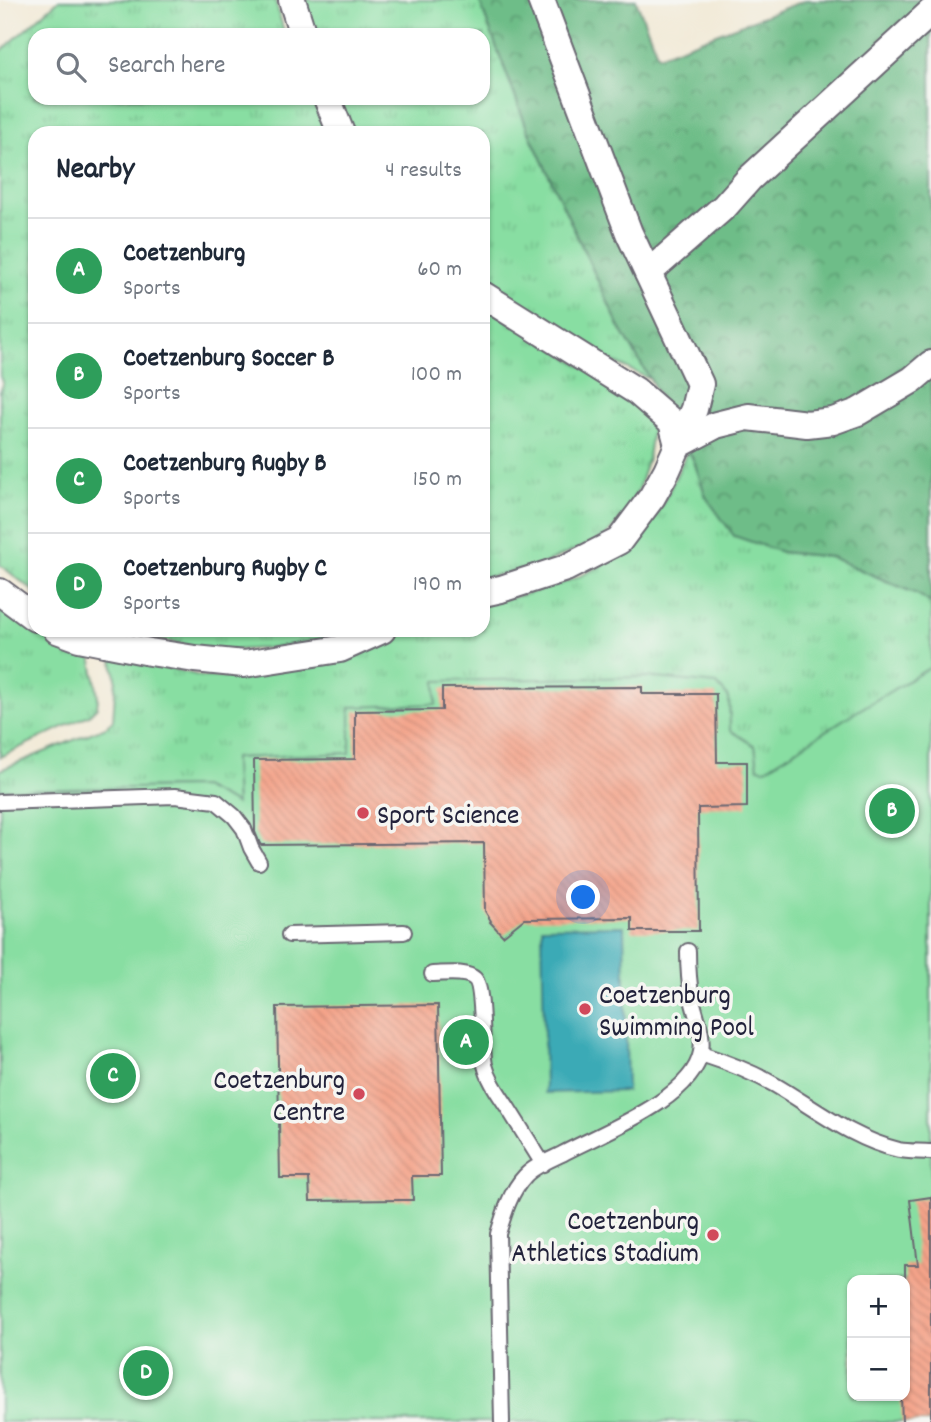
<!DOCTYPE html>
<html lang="en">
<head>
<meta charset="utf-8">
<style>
  :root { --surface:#fff; --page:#f2f2f3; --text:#1f2937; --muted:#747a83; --line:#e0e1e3; --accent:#0b8043 }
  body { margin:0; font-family:Dekko,sans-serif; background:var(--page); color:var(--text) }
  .controls { position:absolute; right:21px; bottom:21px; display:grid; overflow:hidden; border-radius:14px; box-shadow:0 2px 5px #0004 }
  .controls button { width:63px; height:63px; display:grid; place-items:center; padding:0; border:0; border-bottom:2px solid var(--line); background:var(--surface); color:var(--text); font:35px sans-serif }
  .you { position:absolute; left:584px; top:898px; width:24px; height:24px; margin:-18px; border:5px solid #fff; border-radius:50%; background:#1a73e8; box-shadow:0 0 0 10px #1a73e833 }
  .badge { display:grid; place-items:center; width:46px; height:46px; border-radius:50%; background:var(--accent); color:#fff; font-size:23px; font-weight:700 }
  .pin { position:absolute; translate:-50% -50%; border:4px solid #fff; box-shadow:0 2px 7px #0006 }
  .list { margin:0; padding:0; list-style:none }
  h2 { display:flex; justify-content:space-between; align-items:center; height:91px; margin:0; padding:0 28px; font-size:30px }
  h2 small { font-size:23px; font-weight:400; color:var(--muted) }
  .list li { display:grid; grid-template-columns:46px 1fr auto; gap:21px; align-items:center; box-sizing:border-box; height:105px; padding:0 28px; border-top:2px solid var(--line) }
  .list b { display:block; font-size:26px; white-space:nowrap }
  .list p { margin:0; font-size:23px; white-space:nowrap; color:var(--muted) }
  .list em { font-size:23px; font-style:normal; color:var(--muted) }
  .icon { flex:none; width:38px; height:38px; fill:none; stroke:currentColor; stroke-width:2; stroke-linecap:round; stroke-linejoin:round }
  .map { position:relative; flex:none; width:931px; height:1422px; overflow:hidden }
  .search { position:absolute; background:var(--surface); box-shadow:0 2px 5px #0004; left:28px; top:28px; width:462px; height:77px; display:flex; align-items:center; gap:18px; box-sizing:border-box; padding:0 24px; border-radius:21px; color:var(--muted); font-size:26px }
  .panel { position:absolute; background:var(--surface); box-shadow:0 2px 5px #0004; left:28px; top:126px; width:462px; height:511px; border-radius:21px }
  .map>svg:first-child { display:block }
  .grass { fill:url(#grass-tufts); stroke:#55806e; stroke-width:2 }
  .forest { fill:url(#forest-crowns); stroke:#487062; stroke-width:2 }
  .garden { fill:#88dea2; stroke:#55806e; stroke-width:2; fill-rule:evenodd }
  .water { fill:#3aaab6; stroke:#2e6678; stroke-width:2 }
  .building { fill:url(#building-back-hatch) }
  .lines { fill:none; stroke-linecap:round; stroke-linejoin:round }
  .lane-casing { stroke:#6b6872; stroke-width:18 }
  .street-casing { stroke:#6b6872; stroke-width:30 }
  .lane { stroke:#fff; stroke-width:14 }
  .street { stroke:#fff; stroke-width:26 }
  .poi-dot { fill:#d1495b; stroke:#f6f6f2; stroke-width:2.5 }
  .labels { text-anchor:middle; stroke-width:7; stroke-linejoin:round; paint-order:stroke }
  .poi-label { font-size:28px; fill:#22223b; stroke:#f6f6f2; text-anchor:start }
</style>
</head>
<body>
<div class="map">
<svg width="931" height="1422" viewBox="0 0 931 1422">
  <defs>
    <pattern id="grass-tufts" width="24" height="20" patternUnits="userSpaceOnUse" patternTransform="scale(1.75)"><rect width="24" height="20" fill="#88dea2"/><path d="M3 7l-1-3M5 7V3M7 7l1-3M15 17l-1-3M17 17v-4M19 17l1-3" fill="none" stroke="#75be8c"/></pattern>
    <pattern id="forest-crowns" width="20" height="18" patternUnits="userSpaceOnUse" patternTransform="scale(1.75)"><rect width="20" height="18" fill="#6ebd88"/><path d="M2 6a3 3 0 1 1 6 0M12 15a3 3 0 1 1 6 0" fill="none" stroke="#5a9970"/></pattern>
    <pattern id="building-back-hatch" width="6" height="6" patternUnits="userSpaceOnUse" patternTransform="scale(1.75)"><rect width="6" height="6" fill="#f4a389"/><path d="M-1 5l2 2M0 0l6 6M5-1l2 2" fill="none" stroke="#d18c77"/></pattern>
  </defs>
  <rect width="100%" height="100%" fill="#f6f6f2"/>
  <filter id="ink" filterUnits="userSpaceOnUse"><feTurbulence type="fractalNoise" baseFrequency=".0143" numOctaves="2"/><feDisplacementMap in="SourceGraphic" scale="14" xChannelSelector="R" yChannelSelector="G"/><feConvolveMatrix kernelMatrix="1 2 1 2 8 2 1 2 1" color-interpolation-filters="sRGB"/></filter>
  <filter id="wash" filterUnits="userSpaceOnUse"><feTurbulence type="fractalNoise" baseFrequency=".00686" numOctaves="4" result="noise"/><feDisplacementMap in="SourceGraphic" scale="28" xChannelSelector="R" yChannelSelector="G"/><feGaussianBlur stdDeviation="1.57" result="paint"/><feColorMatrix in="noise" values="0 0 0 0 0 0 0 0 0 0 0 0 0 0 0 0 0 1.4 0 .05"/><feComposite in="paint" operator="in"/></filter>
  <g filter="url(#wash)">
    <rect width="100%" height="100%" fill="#f2ead7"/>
    <!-- grass -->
    <g class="grass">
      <path d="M59 0H275L285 35H35V98H311L328 133H35V592L0 565V392L3 385 0 376V52Z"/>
      <path d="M303 0H479L527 128 619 326 650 379 603 357 483 283V133H353L336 98H483V35H314Z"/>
      <path d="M483 304 628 395 653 423 648 458 638 490 624 516 605 537 536 567 483 578Z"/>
      <path d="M688 449 694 461 706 497 781 552 831 557 919 595 931 603V667L846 718 766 769H758L755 746 730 730 729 698 436 681V704L351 753 234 758 236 805 202 787 0 790V770L106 727 113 720 116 678 111 653 204 677H229L259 673 389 635 397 630H483V604C534 593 585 582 626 548 632 544 638 539 642 534 663 508 675 479 688 449Z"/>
      <path d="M0 602 36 630 71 650 91 654 98 697 97 707 89 715 0 757Z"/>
      <path d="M110 630H360L319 640 280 647 218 651Z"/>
    </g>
    <!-- forest -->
    <path class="forest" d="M479 0H636L658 56 806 0H931V603L919 595 831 557 781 552 734 536 706 497 694 461 650 379 619 326 527 128Z"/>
    <!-- garden -->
    <path class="garden" d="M931 667V1422H0V790L202 787 236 804 234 758 350 753V707L436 704V681L646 677 717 684 729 698 730 730 755 746 758 768 766 769 846 718ZM852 1280H905V1396H852Z"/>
    <!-- water -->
    <path class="water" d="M624 926 627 1091 545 1093 542 927Z"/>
    <g id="blocks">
      <!-- building -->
      <g class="building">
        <path d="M642 687V694H716L717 762H747V807L698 808 699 931H632V918L524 919 503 936 490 922 491 921 485 911 484 843 261 845 260 844 255 832 254 760 355 759V711L442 710V688Z"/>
        <path d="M438 1005 441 1176H412L413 1200H402L310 1201 309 1178H280L277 1007Z"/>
        <path d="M931 1197V1422H902L901 1396H905V1265H918L910 1200Z"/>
      </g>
    </g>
  </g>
  <g filter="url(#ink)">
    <use href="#blocks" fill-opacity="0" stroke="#6b6872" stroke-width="2"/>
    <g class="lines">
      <!-- lane casing -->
      <g class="lane-casing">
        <g id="lane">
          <path d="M0 802 175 796 216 801 234 816 244 829 251 848 259 862"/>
          <path d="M289 935 404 932"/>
          <path d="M432 974C444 974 466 970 475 979 484 988 481 1047 485 1065 489 1081 499 1094 508 1108 520 1127 531 1145 543 1164"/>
          <path d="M701 1054C726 1062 752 1072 775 1085 816 1109 852 1139 899 1150 909 1152 920 1151 931 1152"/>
          <path d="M502 1422 498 1234C504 1214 510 1192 525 1176 534 1166 550 1160 562 1154 601 1133 693 1099 701 1052 704 1033 696 1017 692 999 689 983 688 967 688 951"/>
        </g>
      </g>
      <!-- street casing -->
      <g class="street-casing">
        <g id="street">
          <path d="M292 0 303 35"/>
          <path d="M327 98 341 133"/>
          <path d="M648 273 725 206 749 179 931 12"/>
          <path d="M483 295 636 391 672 422 678 445"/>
          <path d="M678 445 716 425 748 417 807 424 833 421 858 412 912 380 931 364"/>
          <path d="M0 592 35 618"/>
          <path d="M483 593 501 589 566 568 619 541 652 497 667 470 694 409 700 384 629 233 541 0"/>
          <path d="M57 630 79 638 150 652 195 659 244 664 340 649 382 630"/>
        </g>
      </g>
      <!-- lane -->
      <use href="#lane" class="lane"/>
      <!-- street -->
      <use href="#street" class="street"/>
    </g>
  </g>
  <!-- markers -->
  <g class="poi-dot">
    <circle cx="363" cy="813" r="7"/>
    <circle cx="585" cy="1009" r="7"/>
    <circle cx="359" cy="1094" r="7"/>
    <circle cx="713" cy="1235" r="7"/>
  </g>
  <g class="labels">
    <!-- poi labels -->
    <g class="poi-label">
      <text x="377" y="823">Sport Science</text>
      <text x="599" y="1003">Coetzenburg<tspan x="599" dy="32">Swimming Pool</tspan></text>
      <text x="345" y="1088" text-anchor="end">Coetzenburg<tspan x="345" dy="32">Centre</tspan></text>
      <text x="699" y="1229" text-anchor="end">Coetzenburg<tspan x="699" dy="32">Athletics Stadium</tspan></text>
    </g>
  </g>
</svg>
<div class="controls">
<button>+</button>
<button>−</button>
</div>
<div class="you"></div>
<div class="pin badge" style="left:466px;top:1042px;background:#2e9e5b">A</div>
<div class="pin badge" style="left:892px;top:811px;background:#2e9e5b">B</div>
<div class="pin badge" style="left:113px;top:1076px;background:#2e9e5b">C</div>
<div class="pin badge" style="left:146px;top:1373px;background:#2e9e5b">D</div>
<div class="search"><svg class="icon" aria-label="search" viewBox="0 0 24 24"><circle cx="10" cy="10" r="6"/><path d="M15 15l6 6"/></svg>Search here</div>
<section class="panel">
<h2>Nearby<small>4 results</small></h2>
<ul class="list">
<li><span class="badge" style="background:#2e9e5b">A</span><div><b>Coetzenburg</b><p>Sports</p></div><em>60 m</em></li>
<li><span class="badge" style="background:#2e9e5b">B</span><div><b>Coetzenburg Soccer B</b><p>Sports</p></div><em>100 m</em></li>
<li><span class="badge" style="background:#2e9e5b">C</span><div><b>Coetzenburg Rugby B</b><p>Sports</p></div><em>150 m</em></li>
<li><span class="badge" style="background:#2e9e5b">D</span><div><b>Coetzenburg Rugby C</b><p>Sports</p></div><em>190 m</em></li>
</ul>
</section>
</div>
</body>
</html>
